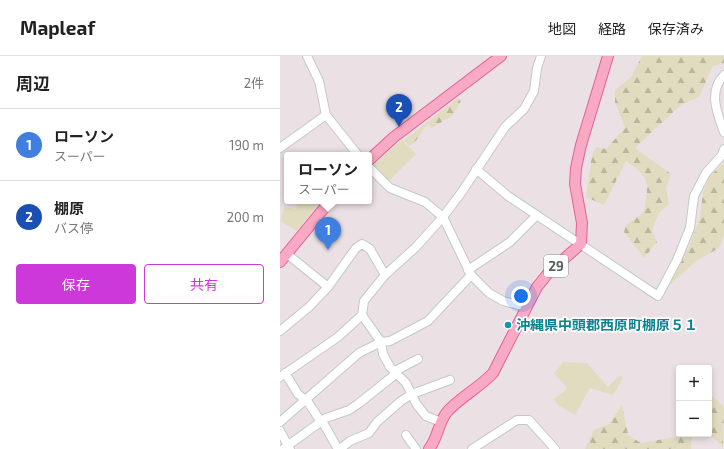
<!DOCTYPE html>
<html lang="ja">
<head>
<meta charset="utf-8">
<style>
  :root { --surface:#fff; --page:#f2f2f2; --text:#222; --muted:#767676; --line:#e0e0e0; --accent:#cc38da }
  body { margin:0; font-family:"Exo 2","Noto Sans JP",sans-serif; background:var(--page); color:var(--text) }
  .controls { position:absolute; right:12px; bottom:12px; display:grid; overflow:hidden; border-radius:4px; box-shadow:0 2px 6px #0003 }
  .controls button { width:36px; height:36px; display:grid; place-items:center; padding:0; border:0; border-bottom:1px solid var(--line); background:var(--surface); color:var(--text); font:20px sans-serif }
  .you { position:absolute; left:241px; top:240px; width:14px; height:14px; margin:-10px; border:3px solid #fff; border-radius:50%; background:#1a73e8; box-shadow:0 0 0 6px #1a73e833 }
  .badge { display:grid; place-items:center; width:26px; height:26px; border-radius:50%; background:var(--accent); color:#fff; font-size:13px; font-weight:700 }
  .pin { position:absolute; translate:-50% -33px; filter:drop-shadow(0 1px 2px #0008) }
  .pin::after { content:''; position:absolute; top:21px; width:14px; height:12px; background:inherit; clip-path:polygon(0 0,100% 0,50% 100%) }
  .popup { position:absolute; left:4px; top:96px; width:88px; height:52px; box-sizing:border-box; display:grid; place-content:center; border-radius:4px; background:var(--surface); filter:drop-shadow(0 1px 3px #0005); font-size:13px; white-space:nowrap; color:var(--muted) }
  .popup b { font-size:15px; color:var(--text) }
  .popup::after { content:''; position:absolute; left:50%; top:100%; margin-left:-8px; border:8px solid transparent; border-top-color:var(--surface) }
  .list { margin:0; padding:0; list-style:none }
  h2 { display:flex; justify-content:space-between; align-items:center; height:52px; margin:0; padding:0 16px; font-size:17px }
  h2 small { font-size:13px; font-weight:400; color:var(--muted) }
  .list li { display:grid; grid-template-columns:26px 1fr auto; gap:12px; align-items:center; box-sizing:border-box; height:72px; padding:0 16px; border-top:1px solid var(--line) }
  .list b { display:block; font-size:15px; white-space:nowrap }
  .list p { margin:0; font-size:13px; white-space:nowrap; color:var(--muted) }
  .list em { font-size:13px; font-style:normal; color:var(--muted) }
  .actions { display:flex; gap:8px; padding:12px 16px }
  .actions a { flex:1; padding:9px 0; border:1px solid var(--accent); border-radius:4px; text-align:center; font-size:14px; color:var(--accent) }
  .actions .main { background:var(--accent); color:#fff }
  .map { position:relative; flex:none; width:444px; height:393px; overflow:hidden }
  header { display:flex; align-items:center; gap:24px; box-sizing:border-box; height:56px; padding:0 20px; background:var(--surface); border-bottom:1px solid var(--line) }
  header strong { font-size:19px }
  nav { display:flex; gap:22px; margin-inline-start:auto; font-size:14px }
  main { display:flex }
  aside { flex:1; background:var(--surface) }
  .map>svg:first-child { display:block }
  .grass { fill:#e1dcbf }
  .forest { fill:url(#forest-firs) }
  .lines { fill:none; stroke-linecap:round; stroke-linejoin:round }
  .minor-casing { stroke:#c3c9c6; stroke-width:10 }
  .major-casing { stroke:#e5609b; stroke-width:12 }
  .minor { stroke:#fff; stroke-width:8 }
  .major { stroke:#f8a9c3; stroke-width:10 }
  .culture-dot { fill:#0f9aa8; stroke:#fff; stroke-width:1.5 }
  .labels { text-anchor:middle; stroke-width:3.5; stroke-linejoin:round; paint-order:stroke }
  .shield { fill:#fff; stroke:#8c908d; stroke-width:1 }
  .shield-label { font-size:13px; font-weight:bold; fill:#5a615c }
  .culture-label { font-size:14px; font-weight:bold; fill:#0d838f; stroke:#fff; text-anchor:start }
</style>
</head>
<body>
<header>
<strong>Mapleaf</strong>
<nav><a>地図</a><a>経路</a><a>保存済み</a></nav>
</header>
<main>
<aside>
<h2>周辺<small>2件</small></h2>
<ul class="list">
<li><span class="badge" style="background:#3f7fe0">1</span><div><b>ローソン</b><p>スーパー</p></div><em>190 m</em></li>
<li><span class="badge" style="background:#1a4fb4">2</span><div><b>棚原</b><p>バス停</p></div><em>200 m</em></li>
</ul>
<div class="actions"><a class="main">保存</a><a>共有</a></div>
</aside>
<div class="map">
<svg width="444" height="393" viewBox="0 0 444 393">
  <defs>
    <pattern id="forest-firs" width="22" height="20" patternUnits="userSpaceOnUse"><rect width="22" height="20" fill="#e1dcbf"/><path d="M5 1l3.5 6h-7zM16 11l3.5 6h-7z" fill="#b9b69e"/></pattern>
  </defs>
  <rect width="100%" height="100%" fill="#ebe1e5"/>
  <!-- grass -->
  <g class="grass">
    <path d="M122 84 136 98 108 126 93 109Z"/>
    <path d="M18 145H41L17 175 0 165 4 151 16 153Z"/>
    <path d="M283 306 307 307 328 331 340 319 343 322 333 339 310 332 295 359 279 350 274 343 285 335 286 330 274 318Z"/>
  </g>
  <!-- forest -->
  <g class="forest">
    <path d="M362 0H444V7L433 10 419 41 402 48 355 92 391 118 386 132 389 148 379 157 372 174 377 186 364 202 344 176 346 169 364 156C368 126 373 124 346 105L324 149 306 141 312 99 316 91 326 93 345 72 335 46V34L351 21Z"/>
    <path d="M178 42 181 45 173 59 152 72 148 68C140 75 139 85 129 90L124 84Z"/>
    <path d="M444 107V179L439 192 416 205 390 229 392 219 409 191 420 161 423 137 429 121Z"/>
    <path d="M429 337 444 351 443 391 429 378Z"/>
    <path d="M342 349 348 379 361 387 412 378 411 393H305L314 374 329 368Z"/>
  </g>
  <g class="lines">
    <!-- minor casing -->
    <g class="minor-casing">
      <g id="minor">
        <path d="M27 0 39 25 46 59 78 99"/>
        <path d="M444 19C428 35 437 57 444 76"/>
        <path d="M0 92 46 59"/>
        <path d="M89 111 110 132 145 146 163 161 191 219 209 237 223 245 246 251"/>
        <path d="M196 113 228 140 378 240 397 204 410 172 414 140 426 117 442 99 444 93"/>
        <path d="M7 198 48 231"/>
        <path d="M188 214 230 186 257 159"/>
        <path d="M82 259 101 286 103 298 110 311 126 327 137 349 146 360 161 366"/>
        <path d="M0 275 29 251 48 231 76 192 82 188 90 193 105 219"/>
        <path d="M115 315 138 303"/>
        <path d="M5 317 18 338 28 346 41 366"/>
        <path d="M0 321 58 281 82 259 84 245 105 219 135 192 163 161 181 137 225 71 244 53 254 35 257 12 261 0"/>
        <path d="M42 365 58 393"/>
        <path d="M0 366 79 297 101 286 110 285 148 265 191 219"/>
        <path d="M0 375 10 393"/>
        <path d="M126 379 136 393"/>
        <path d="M3 393 46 362 69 354 78 348 117 317"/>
        <path d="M60 393 70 385 89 377 97 366 121 345 132 338 170 324"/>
        <path d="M192 393 237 364H249L275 393"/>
      </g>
    </g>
    <!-- major casing -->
    <g class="major-casing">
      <g id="major">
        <path d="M89 104 114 81 221 0"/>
        <path d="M0 206 50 145"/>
        <path d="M149 393C158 382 158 367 167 356 178 343 200 331 213 317L257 231 270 215 301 188 302 167 295 128 296 112 301 89 328 0"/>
      </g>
    </g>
    <!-- minor -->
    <use href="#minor" class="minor"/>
    <!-- major -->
    <use href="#major" class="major"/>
  </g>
  <!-- markers -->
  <circle class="culture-dot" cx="228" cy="269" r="4"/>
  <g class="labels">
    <!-- shield labels -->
    <rect class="shield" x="264" y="199" width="24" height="22" rx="3"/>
    <g class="shield-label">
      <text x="276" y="215">29</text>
    </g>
    <!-- culture labels -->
    <g class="culture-label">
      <text x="236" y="274">沖縄県中頭郡西原町棚原５１</text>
    </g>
  </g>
</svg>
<div class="controls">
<button>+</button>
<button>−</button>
</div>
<div class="you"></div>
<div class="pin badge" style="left:48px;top:194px;background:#3f7fe0">1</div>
<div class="popup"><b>ローソン</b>スーパー</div>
<div class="pin badge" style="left:119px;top:71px;background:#1a4fb4">2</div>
</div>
</main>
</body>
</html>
